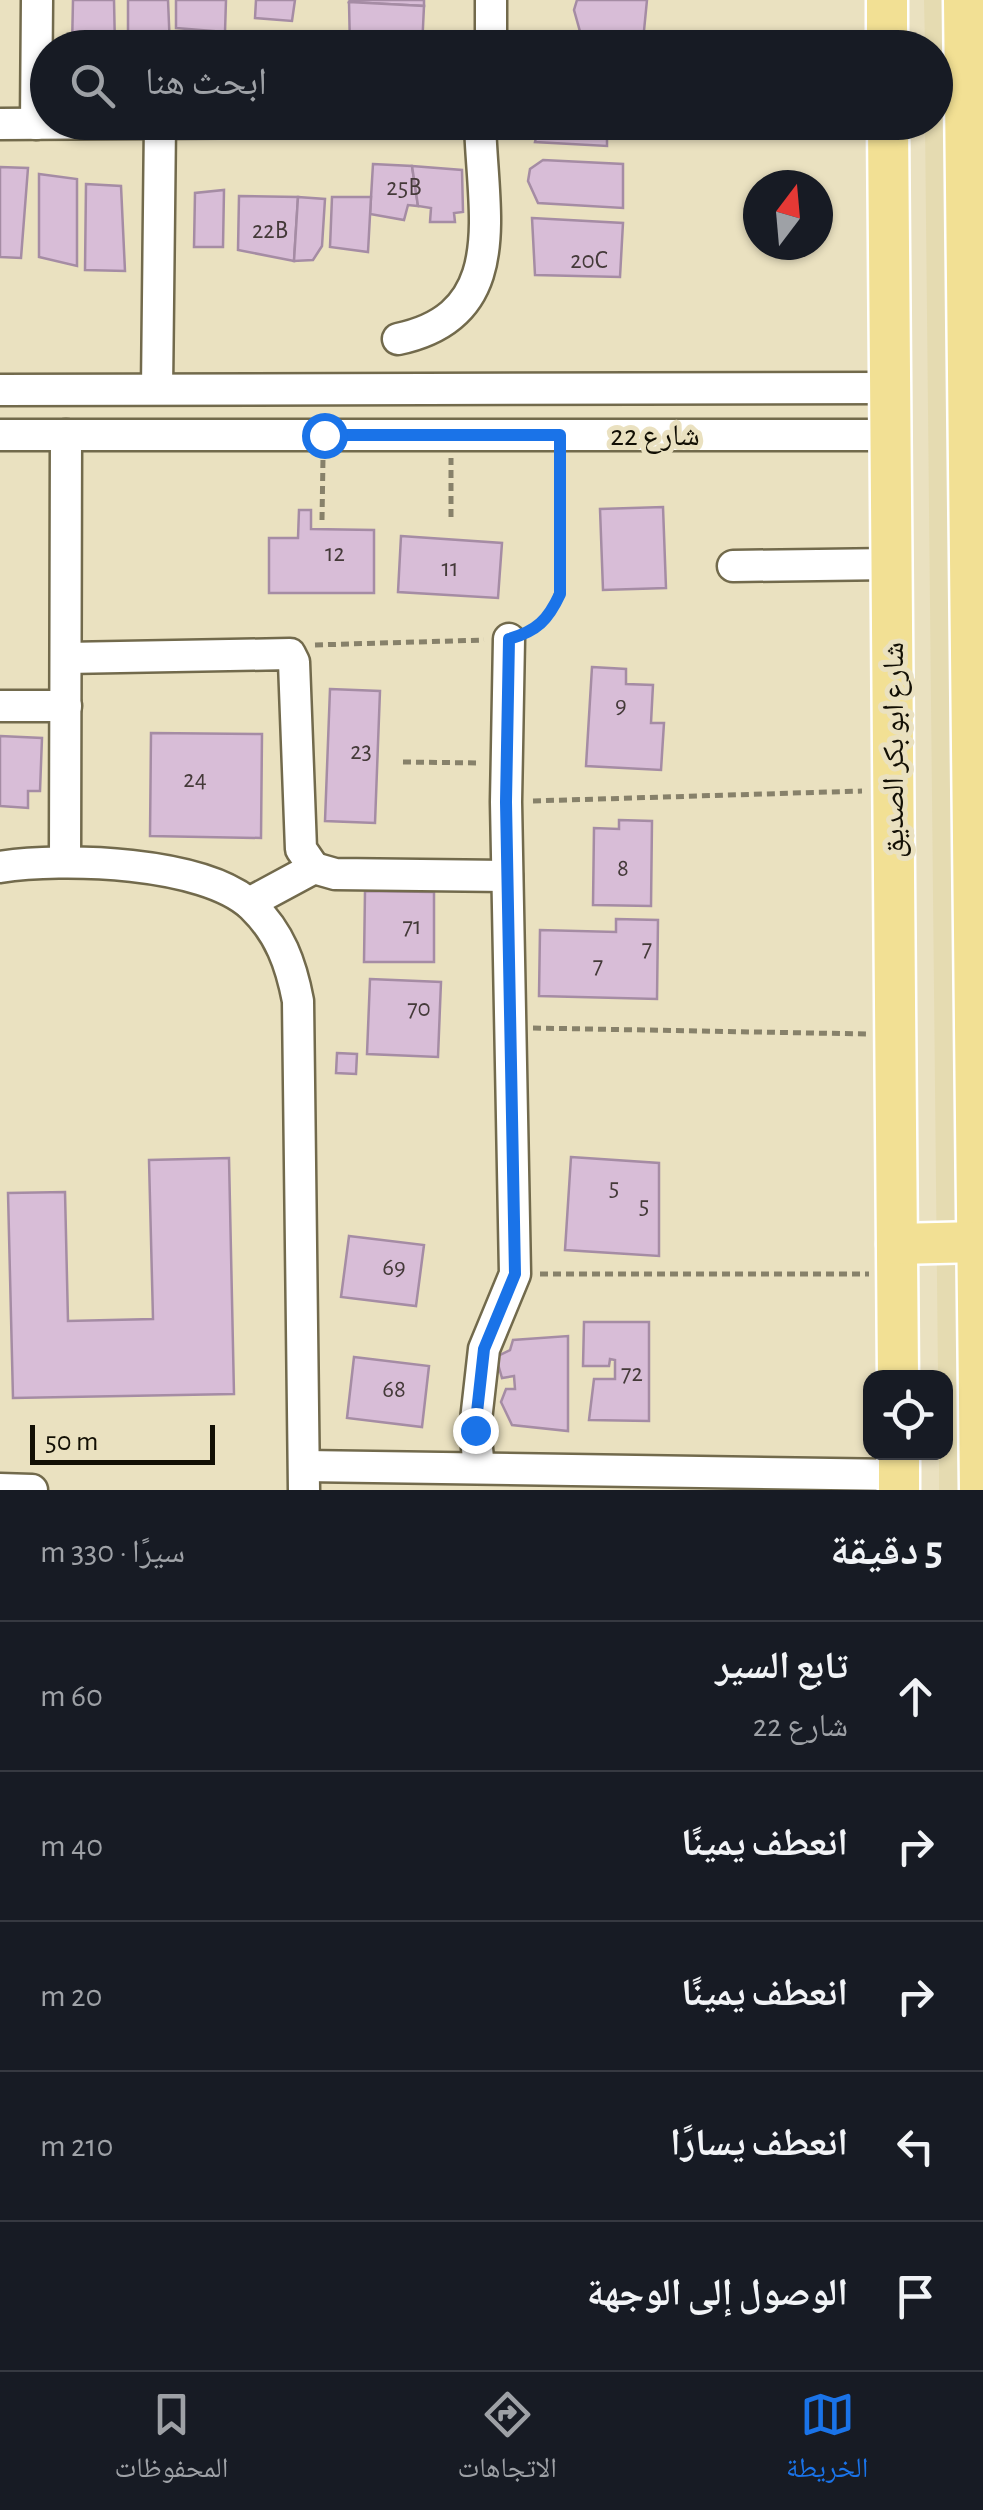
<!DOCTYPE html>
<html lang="ar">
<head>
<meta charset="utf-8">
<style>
  :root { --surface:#171b24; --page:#242831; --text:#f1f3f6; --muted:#9ea1a6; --line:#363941; --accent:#1a73e8 }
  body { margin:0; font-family:"Alegreya Sans","Noto Naskh Arabic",sans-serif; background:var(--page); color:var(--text); direction:rtl }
  .controls { position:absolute; right:30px; bottom:30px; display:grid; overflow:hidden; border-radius:20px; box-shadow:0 2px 8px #0004 }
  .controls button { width:90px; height:90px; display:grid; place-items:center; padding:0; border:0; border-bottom:2px solid var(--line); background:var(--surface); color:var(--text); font:50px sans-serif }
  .compass { position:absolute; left:743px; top:170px; width:90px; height:90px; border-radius:50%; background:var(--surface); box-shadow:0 2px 8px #0004; rotate:16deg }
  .scale { position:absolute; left:30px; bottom:25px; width:185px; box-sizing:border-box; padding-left:10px; border:5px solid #120f04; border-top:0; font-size:28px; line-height:35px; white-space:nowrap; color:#120f04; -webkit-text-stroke:8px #eae1c0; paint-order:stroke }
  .stop { position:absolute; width:30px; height:30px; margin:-22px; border:8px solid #1a73e8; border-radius:50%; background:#fff }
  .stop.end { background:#1a73e8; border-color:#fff; box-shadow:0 2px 10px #0008 }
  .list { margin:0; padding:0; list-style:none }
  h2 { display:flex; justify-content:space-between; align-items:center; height:130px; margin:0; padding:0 40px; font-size:42px }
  h2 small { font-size:32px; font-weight:400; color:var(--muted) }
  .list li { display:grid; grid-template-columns:65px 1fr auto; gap:30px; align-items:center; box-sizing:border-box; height:150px; padding:0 40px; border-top:2px solid var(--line) }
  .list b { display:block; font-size:38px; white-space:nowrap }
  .list p { margin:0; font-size:32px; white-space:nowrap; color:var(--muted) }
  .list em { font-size:32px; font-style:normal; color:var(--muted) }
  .icon { flex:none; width:55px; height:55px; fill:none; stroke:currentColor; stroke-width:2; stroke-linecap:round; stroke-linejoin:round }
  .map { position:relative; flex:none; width:983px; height:1490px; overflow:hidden; direction:ltr }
  .search { position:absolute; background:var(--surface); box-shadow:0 2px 8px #0004; left:30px; right:30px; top:30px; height:110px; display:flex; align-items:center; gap:25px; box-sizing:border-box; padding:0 35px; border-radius:55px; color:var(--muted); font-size:38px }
  .sheet { height:880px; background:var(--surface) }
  nav { display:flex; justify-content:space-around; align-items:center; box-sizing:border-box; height:140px; border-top:2px solid var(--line); background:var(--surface); font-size:28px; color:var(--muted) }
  nav a { display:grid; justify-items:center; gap:5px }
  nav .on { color:var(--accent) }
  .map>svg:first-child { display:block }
  .built { fill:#e5dbb1 }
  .building { fill:#d8bdd7; stroke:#a58ca4; stroke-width:2.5 }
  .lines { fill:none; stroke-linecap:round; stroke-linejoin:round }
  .minor-casing { stroke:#726a4c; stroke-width:35 }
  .major-casing { stroke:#fff; stroke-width:45 }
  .path { stroke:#87816a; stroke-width:5; stroke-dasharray:8 5; stroke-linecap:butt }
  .minor { stroke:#fff; stroke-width:30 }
  .major { stroke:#f2e094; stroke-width:40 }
  .route { stroke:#1a73e8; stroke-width:12 }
  .labels { text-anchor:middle; stroke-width:10; stroke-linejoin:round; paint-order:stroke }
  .number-label { font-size:25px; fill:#443a39 }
  .street-label { font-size:30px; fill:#120f04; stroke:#eae1c0 }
</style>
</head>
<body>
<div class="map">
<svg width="983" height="1490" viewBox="0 0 983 1490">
  <rect width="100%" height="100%" fill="#eae1c0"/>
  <!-- built -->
  <path class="built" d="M924 0H983V1490H939V1453L946 1452V1378L938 1377 925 123 936 122V48L925 47Z"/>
  <!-- building -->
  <g class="building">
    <path d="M73 0H114L115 48H72Z"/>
    <path d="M128 0H168L170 48H128Z"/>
    <path d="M176 0H226L225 32 176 28Z"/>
    <path d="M256 0H295L292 21 255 18Z"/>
    <path d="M350 0H424V6L349 2Z"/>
    <path d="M577 0H647L643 41 581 35 574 10Z"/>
    <path d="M349 2 424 6 422 48H350Z"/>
    <path d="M527 122H607V146L535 142 538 129Z"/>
    <path d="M543 160 623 164V208L538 203 528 181 530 169Z"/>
    <path d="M373 164 412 166 418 206 408 205 404 220 370 214Z"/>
    <path d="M412 166 462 170 463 212 454 213 455 222H430L431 208 418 206Z"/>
    <path d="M0 167 28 168 21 258 0 257Z"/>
    <path d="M39 174 77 179V266L39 257Z"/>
    <path d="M86 184 121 186 125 271 85 270Z"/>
    <path d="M224 190 223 247H194L195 193Z"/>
    <path d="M239 196 298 197 294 261 238 250Z"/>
    <path d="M298 197 325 199 322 246 313 260 294 261Z"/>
    <path d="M332 197H371L368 252 330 247Z"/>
    <path d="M532 218 623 223 620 277 535 275Z"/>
    <path d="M663 507 666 588 603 590 600 509Z"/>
    <path d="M299 510H311V529L374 530V593H269V538H298Z"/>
    <path d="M401 536 502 543 498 598 398 592Z"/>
    <path d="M592 667 626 669V684L653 685 651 723H664L661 770 586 766Z"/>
    <path d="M330 689 380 691 375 823 325 821Z"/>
    <path d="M151 733 262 734 261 838 150 836Z"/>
    <path d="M0 736 42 738 40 791H28V808L0 806Z"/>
    <path d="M619 820 652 821 651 906 593 905 594 828 619 829Z"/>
    <path d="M365 891 434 892V962H364Z"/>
    <path d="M616 919 658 920 657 999 539 996 540 930 616 932Z"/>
    <path d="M370 979 441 982 438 1057 367 1054Z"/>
    <path d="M337 1053 357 1054 356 1074 336 1073Z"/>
    <path d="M571 1157 659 1163V1256L565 1250Z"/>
    <path d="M229 1158 234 1394 13 1398 8 1193 65 1192 68 1321 153 1319 149 1160Z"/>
    <path d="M349 1236 424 1245 416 1306 341 1297Z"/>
    <path d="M584 1322H649V1421L589 1420 594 1379H615V1360L610 1359 609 1366H583Z"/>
    <path d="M568 1336V1431L512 1425 501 1402 506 1389H515L514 1376 502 1378 496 1357 510 1350 513 1340Z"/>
    <path d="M354 1357 429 1366 422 1427 347 1418Z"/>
  </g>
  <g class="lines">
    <!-- minor casing -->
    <g class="minor-casing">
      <g id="minor">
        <path d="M491 48V0"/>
        <path d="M0 124 313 122"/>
        <path d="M36 124 37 0"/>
        <path d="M398 339C512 315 482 212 480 122"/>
        <path d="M157 389 160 123"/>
        <path d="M0 390 890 388"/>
        <path d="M0 435H890"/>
        <path d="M733 566 892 564"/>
        <path d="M66 658 290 654 294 662 301 849 314 868"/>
        <path d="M0 706H66"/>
        <path d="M65 860 66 435"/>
        <path d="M0 867C62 857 204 861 252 906 280 933 291 964 298 1001L304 1490"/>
        <path d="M249 903 314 868 335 874 507 876"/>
        <path d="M305 1466 899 1475"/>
        <path d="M479 1468 475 1429 484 1349 515 1274 506 802 509 639"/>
        <path d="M0 1489 32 1490"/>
      </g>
    </g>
    <!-- major casing -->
    <g class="major-casing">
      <g id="major">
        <path d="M887 0V48"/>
        <path d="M964 0 980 1490"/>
        <path d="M888 122 898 1378"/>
        <path d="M897 1244 978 1242"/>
        <path d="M899 1452V1490"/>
      </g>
    </g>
    <!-- path -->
    <g class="path">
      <path d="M451 517V458"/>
      <path d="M322 520 323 458"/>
      <path d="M534 631C576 591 560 515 560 461"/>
      <path d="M315 645 484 640"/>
      <path d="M403 762 480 763"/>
      <path d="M533 801 862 791"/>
      <path d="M533 1028 867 1034"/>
      <path d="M540 1274H869"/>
    </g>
    <!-- minor -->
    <use href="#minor" class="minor"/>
    <!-- major -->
    <use href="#major" class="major"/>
  </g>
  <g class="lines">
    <!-- route -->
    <path class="route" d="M324 435H560V594C548 620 537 631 509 639L506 802 515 1274 484 1349 475 1430"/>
  </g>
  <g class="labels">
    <!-- number labels -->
    <g class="number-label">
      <text x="404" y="195">25B</text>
      <text x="270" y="238">22B</text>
      <text x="589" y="268">20C</text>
      <text x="335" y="561">12</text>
      <text x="450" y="576">11</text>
      <text x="621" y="713">9</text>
      <text x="361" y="759">23</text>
      <text x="195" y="787">24</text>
      <text x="623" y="876">8</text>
      <text x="412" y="934">71</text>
      <text x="647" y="956">7</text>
      <text x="598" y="973">7</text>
      <text x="419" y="1016">70</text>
      <text x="614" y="1195">5</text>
      <text x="644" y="1213">5</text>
      <text x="394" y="1275">69</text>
      <text x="632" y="1381">72</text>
      <text x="394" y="1397">68</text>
    </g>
    <!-- street labels -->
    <g class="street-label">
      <text x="655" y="445">شارع 22</text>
      <text transform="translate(893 750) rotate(-90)" y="10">شارع ابو بكر الصديق</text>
    </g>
  </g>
</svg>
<div class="controls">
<button><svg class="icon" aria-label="locate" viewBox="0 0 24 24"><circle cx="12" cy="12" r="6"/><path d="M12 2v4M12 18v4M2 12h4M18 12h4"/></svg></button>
</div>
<svg class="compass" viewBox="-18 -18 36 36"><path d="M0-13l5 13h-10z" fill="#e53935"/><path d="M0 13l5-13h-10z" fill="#9ea1a6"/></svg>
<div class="scale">50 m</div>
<div class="stop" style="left:324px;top:435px"></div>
<div class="stop end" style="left:475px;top:1430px"></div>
<div class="search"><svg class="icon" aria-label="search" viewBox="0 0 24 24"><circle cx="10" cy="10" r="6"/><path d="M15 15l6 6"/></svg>ابحث هنا</div>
</div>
<section class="sheet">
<h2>5 دقيقة<small>سيرًا · 330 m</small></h2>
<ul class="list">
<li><svg class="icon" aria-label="ahead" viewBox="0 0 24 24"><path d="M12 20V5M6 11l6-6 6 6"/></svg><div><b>تابع السير</b><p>شارع 22</p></div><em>60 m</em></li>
<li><svg class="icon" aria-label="right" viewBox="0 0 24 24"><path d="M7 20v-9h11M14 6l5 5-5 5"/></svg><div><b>انعطف يمينًا</b></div><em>40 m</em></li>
<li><svg class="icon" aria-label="right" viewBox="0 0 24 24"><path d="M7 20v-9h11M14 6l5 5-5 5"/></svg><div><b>انعطف يمينًا</b></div><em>20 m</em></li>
<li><svg class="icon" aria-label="left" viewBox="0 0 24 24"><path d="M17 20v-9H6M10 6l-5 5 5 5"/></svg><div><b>انعطف يسارًا</b></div><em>210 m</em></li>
<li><svg class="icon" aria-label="arrive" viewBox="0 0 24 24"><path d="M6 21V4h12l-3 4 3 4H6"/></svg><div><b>الوصول إلى الوجهة</b></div></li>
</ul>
</section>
<nav>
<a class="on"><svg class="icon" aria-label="map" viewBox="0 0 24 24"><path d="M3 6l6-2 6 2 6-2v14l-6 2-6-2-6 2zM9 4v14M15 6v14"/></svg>الخريطة</a>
<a><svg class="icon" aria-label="directions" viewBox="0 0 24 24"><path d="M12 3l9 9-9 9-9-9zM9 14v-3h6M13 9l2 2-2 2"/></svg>الاتجاهات</a>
<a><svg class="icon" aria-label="saved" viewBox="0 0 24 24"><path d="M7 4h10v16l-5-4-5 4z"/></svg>المحفوظات</a>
</nav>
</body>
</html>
